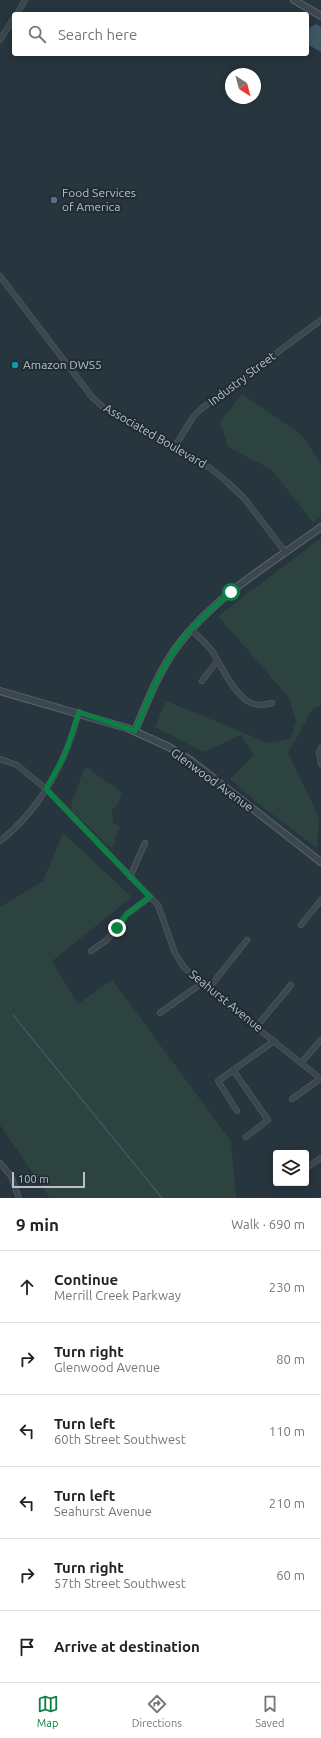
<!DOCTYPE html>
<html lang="en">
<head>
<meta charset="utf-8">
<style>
  :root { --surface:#fff; --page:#f2f2f2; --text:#222; --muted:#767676; --line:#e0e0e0; --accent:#0b8043 }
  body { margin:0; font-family:Ubuntu,sans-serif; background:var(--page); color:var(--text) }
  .controls { position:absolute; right:12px; bottom:12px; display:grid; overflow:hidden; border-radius:4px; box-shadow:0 2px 10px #0003 }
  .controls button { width:36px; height:36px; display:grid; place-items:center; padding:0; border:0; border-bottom:1px solid var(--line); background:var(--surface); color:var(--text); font:20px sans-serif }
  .compass { position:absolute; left:225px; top:68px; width:36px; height:36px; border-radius:50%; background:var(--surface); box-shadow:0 2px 10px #0003; rotate:144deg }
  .scale { position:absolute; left:12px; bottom:10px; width:73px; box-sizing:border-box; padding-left:4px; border:2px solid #b8c1c9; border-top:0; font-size:11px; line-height:14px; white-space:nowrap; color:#b8c1c9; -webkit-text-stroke:3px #202b33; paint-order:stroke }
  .stop { position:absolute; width:12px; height:12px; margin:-9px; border:3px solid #0b8043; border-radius:50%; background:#fff }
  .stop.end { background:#0b8043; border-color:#fff; box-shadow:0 1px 4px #0008 }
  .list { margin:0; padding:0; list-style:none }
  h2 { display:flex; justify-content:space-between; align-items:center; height:52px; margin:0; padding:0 16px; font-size:17px }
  h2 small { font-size:13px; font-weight:400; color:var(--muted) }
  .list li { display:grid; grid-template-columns:26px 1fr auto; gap:12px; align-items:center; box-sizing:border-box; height:72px; padding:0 16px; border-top:1px solid var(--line) }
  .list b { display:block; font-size:15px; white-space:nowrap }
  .list p { margin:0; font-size:13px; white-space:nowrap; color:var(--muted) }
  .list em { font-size:13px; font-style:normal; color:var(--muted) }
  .icon { flex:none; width:22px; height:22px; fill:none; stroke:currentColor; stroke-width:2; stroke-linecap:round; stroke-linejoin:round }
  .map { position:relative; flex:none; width:321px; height:1198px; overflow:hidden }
  .search { position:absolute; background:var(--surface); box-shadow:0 2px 10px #0003; left:12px; right:12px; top:12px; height:44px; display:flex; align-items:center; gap:10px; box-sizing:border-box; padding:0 14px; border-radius:4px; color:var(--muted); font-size:15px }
  .sheet { height:484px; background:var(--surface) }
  nav { display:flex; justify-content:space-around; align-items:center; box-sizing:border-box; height:56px; border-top:1px solid var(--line); background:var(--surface); font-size:11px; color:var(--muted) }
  nav a { display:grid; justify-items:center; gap:2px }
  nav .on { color:var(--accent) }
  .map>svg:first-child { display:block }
  .green { fill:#2c4340 }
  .water { fill:#3f5665 }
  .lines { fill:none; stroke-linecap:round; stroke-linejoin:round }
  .stream { stroke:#3f5665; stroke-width:1.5 }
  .minor-casing { stroke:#59646c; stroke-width:6 }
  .tertiary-casing { stroke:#59646c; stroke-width:8 }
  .minor { stroke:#3b464e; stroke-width:5 }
  .tertiary { stroke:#3b464e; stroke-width:6 }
  .route { stroke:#0b8043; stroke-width:5 }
  .service-dot { fill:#5c6f8a; stroke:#202b33; stroke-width:1.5 }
  .culture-dot { fill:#0f9aa8; stroke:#202b33; stroke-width:1.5 }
  .labels { text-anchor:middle; stroke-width:4; stroke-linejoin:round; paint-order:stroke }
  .poi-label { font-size:12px; fill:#b8c1c9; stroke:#202b33; text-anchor:start }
  .street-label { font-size:12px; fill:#b8c1c9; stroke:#202b33 }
</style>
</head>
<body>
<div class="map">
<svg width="321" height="1198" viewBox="0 0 321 1198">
  <rect width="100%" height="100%" fill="#27353e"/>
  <!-- green -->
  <g class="green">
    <path d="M242 394 302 435 321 464V517L313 523 272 470 228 447 220 421Z"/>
    <path d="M321 538V706L313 708 288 753 319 817 317 848 256 802 230 779 254 755 241 735 203 752 155 727 166 701 269 743 291 738 296 721 289 698 218 616Z"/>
    <path d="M88 768 122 793 118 804 112 810 113 823 120 826 112 849 71 810 73 799 84 769Z"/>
    <path d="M63 833 132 897 52 961 78 1004 112 980 231 1141 236 1198H50L0 1125V907L43 881Z"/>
  </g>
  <!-- water -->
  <path class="water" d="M316 24 321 27V52L307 44V29Z"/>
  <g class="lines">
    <!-- stream -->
    <path class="stream" d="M13 1015 162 1198"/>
    <!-- minor casing -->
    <g class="minor-casing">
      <g id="minor">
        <path d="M17 14 25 0"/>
        <path d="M0 40 14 18"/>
        <path d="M0 276 92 397 103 407 210 468 227 482 244 498 286 553"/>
        <path d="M174 448 193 417 201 409 321 320"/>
        <path d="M191 629C198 637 209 645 214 654 222 668 236 697 251 703 258 706 265 705 272 703"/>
        <path d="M202 681 217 661"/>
        <path d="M321 748 319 752 321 764"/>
        <path d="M0 759 17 765 46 789 158 905 175 953 183 966 197 980 321 1079"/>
        <path d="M0 841C28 820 52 785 65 753 71 740 75 726 79 712"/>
        <path d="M130 877 145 843"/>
        <path d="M301 925 321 900"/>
        <path d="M91 951 107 940 127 914 150 897"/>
        <path d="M209 988 247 940"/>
        <path d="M160 1013 202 983"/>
        <path d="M257 1026 291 985"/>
        <path d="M302 1062 321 1040"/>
        <path d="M233 1070 268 1120 246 1137"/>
        <path d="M292 1099 321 1078"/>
        <path d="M237 1111 218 1081 274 1041"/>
        <path d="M0 1163 11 1176 19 1198"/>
        <path d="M306 1168 321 1158"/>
      </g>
    </g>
    <!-- tertiary casing -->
    <g class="tertiary-casing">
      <g id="tertiary">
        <path d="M294 0 321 16"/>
        <path d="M0 691 127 728 169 747 189 759 321 862"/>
        <path d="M135 731C147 702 159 670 179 644 216 595 272 563 321 527"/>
      </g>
    </g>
    <!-- minor -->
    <use href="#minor" class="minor"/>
    <!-- tertiary -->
    <use href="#tertiary" class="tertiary"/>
  </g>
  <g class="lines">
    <!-- route -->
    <path class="route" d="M117 928 127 914 150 897 46 789 65 754 79 712 135 731C147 702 159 671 178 645 193 625 212 608 231 592"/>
  </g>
  <!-- markers -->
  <circle class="service-dot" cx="54" cy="200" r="4"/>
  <circle class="culture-dot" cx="15" cy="365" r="4"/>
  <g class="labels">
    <!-- poi labels -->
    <g class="poi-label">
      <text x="62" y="197">Food Services<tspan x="62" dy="14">of America</tspan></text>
      <text x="23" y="369">Amazon DWS5</text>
    </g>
    <!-- street labels -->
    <g class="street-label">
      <text transform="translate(242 379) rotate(-37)" y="4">Industry Street</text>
      <text transform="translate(155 436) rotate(30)" y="4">Associated Boulevard</text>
      <text transform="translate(212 780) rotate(36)" y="4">Glenwood Avenue</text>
      <text transform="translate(226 1001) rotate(39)" y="4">Seahurst Avenue</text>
    </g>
  </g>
</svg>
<div class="controls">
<button><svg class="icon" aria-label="layers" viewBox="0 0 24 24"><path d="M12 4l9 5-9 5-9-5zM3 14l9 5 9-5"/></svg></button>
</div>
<svg class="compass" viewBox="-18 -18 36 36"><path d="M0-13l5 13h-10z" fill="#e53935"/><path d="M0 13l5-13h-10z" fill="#767676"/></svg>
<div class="scale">100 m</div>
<div class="stop" style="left:231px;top:592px"></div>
<div class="stop end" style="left:117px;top:928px"></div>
<div class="search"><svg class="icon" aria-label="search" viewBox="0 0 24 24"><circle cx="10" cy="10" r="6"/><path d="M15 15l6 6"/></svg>Search here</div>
</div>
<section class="sheet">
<h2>9 min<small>Walk · 690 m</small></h2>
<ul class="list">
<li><svg class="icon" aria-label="ahead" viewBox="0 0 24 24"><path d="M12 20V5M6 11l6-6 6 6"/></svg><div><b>Continue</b><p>Merrill Creek Parkway</p></div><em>230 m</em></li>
<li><svg class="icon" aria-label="right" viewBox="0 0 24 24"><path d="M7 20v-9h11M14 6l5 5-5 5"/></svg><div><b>Turn right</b><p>Glenwood Avenue</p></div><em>80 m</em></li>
<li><svg class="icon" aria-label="left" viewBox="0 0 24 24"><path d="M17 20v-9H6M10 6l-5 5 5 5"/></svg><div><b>Turn left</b><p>60th Street Southwest</p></div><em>110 m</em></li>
<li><svg class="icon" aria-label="left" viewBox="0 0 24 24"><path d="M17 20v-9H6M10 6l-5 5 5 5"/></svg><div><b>Turn left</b><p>Seahurst Avenue</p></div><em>210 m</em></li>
<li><svg class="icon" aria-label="right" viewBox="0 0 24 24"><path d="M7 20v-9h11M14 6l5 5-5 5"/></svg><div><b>Turn right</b><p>57th Street Southwest</p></div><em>60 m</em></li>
<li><svg class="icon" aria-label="arrive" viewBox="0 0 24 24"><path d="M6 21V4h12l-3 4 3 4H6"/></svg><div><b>Arrive at destination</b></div></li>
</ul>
</section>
<nav>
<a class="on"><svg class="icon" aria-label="map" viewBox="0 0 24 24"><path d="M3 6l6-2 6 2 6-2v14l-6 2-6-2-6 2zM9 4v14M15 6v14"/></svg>Map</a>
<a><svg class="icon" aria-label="directions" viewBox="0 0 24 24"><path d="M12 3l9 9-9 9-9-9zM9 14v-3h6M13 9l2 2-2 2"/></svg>Directions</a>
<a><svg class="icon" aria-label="saved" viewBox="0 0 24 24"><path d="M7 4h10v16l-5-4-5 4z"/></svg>Saved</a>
</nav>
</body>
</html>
